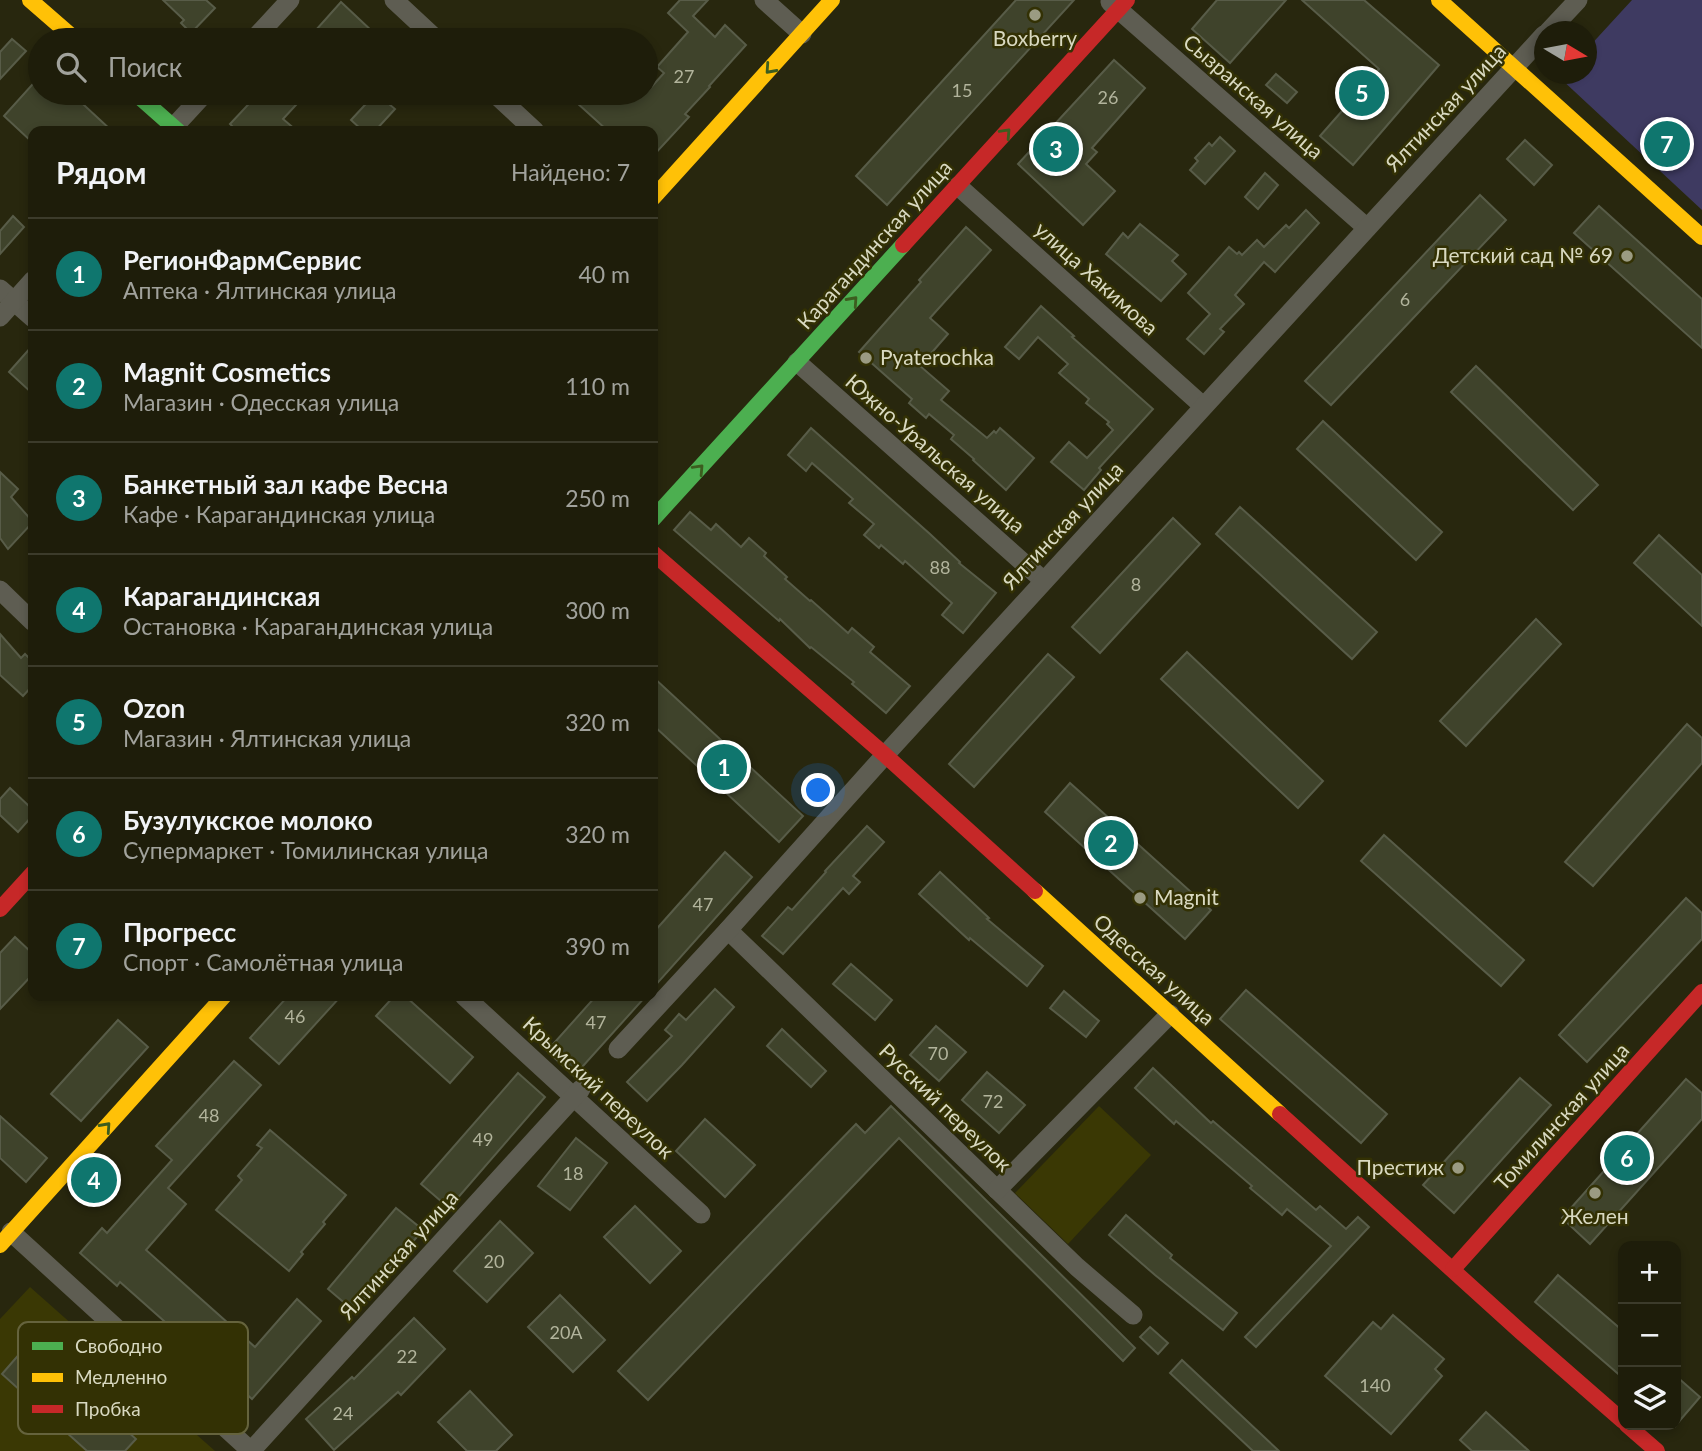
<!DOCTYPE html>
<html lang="ru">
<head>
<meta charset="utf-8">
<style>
  :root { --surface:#1e1d0a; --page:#2b2a18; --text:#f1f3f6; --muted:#a1a29c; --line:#3c3b2b; --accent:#0f766e }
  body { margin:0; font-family:Lato,sans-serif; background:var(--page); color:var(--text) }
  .controls { position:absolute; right:21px; bottom:21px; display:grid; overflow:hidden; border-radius:14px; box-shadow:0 4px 10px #0003 }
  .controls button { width:63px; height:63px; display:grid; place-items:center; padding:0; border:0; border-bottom:2px solid var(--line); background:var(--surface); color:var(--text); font:35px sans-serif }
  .compass { position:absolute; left:1534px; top:21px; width:63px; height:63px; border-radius:50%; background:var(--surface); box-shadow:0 4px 10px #0003; rotate:100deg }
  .you { position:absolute; left:819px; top:791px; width:24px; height:24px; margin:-18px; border:5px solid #fff; border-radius:50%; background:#1a73e8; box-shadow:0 0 0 10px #1a73e833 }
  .badge { display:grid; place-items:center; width:46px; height:46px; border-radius:50%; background:var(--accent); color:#fff; font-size:23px; font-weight:700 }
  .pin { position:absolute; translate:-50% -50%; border:4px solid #fff; box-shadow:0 2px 7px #0006 }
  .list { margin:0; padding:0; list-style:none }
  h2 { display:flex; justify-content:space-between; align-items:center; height:91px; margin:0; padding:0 28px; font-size:30px }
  h2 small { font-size:23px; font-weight:400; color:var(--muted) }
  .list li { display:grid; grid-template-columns:46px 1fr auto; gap:21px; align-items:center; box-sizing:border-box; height:112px; padding:0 28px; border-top:2px solid var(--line) }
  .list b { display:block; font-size:26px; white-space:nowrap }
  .list p { margin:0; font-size:23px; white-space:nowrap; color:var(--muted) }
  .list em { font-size:23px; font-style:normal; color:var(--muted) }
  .icon { flex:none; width:38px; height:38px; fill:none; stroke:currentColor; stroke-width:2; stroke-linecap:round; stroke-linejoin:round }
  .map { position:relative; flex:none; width:1702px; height:1451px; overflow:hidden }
  .search { position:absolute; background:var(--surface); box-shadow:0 4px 10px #0003; left:28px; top:28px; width:630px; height:77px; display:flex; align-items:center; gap:18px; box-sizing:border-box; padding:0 24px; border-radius:38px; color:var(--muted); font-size:26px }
  .panel { position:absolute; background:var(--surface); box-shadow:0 4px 10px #0003; left:28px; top:126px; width:630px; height:875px; border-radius:14px }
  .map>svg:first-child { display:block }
  .built { fill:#3a3804 }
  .green { fill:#3e3a61 }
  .building { fill:#3f432b; stroke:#585c48; stroke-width:2 }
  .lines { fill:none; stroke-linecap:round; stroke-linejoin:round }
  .street { stroke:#5e5d52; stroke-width:19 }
  .fast { stroke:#4caf50; stroke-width:16 }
  .slow { stroke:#ffc107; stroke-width:16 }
  .jam { stroke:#c62828; stroke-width:16 }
  .oneway { stroke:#3c5d1f }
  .poi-dot { fill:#9b9b82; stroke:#333104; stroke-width:2.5 }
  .labels { text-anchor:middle; stroke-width:5; stroke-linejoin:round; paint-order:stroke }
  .number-label { font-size:18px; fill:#b2b49c }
  .poi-label { font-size:21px; fill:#d9d9c1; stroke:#333104 }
  .street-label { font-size:21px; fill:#d9d9c1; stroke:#333104 }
  .key { fill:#333104; stroke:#65633d; stroke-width:2 }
  .key-label { font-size:19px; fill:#d9d9c1 }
</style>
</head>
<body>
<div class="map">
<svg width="1702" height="1451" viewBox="0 0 1702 1451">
  <rect width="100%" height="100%" fill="#28270e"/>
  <!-- built -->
  <g class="built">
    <path d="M1099 1106 1151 1155 1068 1244 1015 1193Z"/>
    <path d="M30 1287 215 1451H0V1319Z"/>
  </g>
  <!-- green -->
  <path class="green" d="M1632 0H1702V210L1560 78 1564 74H1586L1587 49Z"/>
  <!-- building -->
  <g class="building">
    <path d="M163 0H206L215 8 191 33 181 23 184 20Z"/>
    <path d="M680 0H708L693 16 715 37 725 25 746 45 709 86 710 87 685 114 689 117 653 156V131H608L566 93H646L664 73 657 67 688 32 668 13Z"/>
    <path d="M1016 0H1074L887 205 856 176Z"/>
    <path d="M1217 0H1286L1230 63 1192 29Z"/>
    <path d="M1302 0H1364L1439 65 1353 165 1320 136 1379 69Z"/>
    <path d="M341 2 374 33 366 40H307Z"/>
    <path d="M12 39 26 51 0 79V52Z"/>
    <path d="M1114 60 1145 88 1092 148 1097 152 1086 164 1115 191 1083 225 1018 164Z"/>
    <path d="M1276 74 1297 92 1287 103 1266 85Z"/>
    <path d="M40 76V93H71L112 131H33V143L4 116Z"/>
    <path d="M259 93H307L283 119 297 131H237L230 124Z"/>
    <path d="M376 93 395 109 375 131H363L351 120Z"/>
    <path d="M1220 137 1235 151 1205 184 1190 170 1198 161 1195 158 1209 143 1212 146Z"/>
    <path d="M1525 140 1552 165 1534 185 1507 159Z"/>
    <path d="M1265 173 1278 185 1258 209 1245 197Z"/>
    <path d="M1480 195 1506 220 1331 405 1305 381Z"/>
    <path d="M1599 206 1702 299V348L1574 233Z"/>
    <path d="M1306 210 1319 223 1275 272 1264 262 1235 295 1244 304 1220 329 1224 332 1204 354 1187 339 1210 314 1188 293 1229 247 1237 254 1239 252 1242 255 1257 240 1264 247 1286 225 1289 228Z"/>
    <path d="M13 216 24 227 0 254V231Z"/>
    <path d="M1140 224 1178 255 1172 261 1186 274 1161 301 1106 254 1123 233 1128 238Z"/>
    <path d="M966 227 991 250 930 318 948 334 920 366 949 391 941 400 987 438 994 431 996 433 1000 428 1034 458 1006 490 973 460 974 459 951 439 954 435 929 414 926 418 909 403 912 399 859 352 921 282 919 280Z"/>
    <path d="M1041 306 1074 336 1072 337 1153 409 1099 468 1101 470 1084 490 1051 462 1069 442 1087 458 1113 430 1107 424 1109 422 1086 403 1089 399 1059 373 1068 364 1038 337 1019 359 1005 347Z"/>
    <path d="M33 345V394L9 372Z"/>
    <path d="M1476 366 1598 485 1573 510 1451 392Z"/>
    <path d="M1323 421 1442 532 1416 560 1297 449Z"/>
    <path d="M811 428 930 534 960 562 959 563 996 593 963 633 942 615 952 603 905 561 903 564 881 545 879 548 864 535 874 524 849 503 853 499 812 463 806 471 788 455Z"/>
    <path d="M0 472 18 489 11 497 33 522 8 549 0 538Z"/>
    <path d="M1240 507 1377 632 1352 659 1216 534Z"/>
    <path d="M690 512 711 530 716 524 741 547 749 538 766 553 764 556 787 577 785 579 810 601 811 600 848 633 852 628 874 647 870 652 910 686 886 713 852 684 854 682 811 647 810 648 780 619 779 621 674 530Z"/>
    <path d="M1173 518 1200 544 1100 653 1072 627Z"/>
    <path d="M1659 535 1702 575V626L1634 563Z"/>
    <path d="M1536 619 1561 644 1466 746 1440 721Z"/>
    <path d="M0 634 21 658 25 654 33 662V685L23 696 0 675Z"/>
    <path d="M1187 652 1323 781 1298 808 1161 679Z"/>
    <path d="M1048 654 1074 677 974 787 949 764Z"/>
    <path d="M653 677 803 816 779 842 653 725Z"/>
    <path d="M1687 724 1702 738V763L1593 886 1565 862Z"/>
    <path d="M1070 783 1211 910 1185 939 1045 812Z"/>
    <path d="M10 788 33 810V815L18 832 0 815V799Z"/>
    <path d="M867 826 884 842 853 876 860 882 849 894 843 888 783 954 762 936 788 907 792 910 826 872 825 871Z"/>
    <path d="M1384 835 1524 960 1501 986 1361 861Z"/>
    <path d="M725 852 752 877 653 988V933Z"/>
    <path d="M940 872 989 918 987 919 1043 966 1027 986 970 938 969 940 919 894Z"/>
    <path d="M1686 898 1702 913V939L1587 1062 1559 1035Z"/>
    <path d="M15 937 33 954V974L0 1009V953Z"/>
    <path d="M851 964 892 1000 875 1020 833 984Z"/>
    <path d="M715 989 734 1007 682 1065 647 1101 627 1082 672 1036 665 1030 679 1014 686 1020Z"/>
    <path d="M1246 990 1387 1114 1361 1143 1220 1019Z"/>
    <path d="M1064 991 1099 1021 1086 1037 1050 1008Z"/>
    <path d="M288 996H341L279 1064 250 1038Z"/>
    <path d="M394 996H405L473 1057 450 1083 376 1016Z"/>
    <path d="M596 996H646L574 1076 547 1051Z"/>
    <path d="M118 1020 148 1047 81 1121 51 1094Z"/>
    <path d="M936 1026 966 1052 939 1081 910 1055Z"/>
    <path d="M782 1029 826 1071 811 1087 767 1046Z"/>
    <path d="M234 1061 261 1085 168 1188 186 1204 146 1250 255 1347 297 1299 321 1321 252 1399 120 1282 117 1286 80 1253 102 1228 107 1233 172 1160 156 1146Z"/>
    <path d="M1153 1068 1211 1123 1213 1121 1316 1210 1320 1206 1346 1229 1358 1217 1369 1227 1256 1347 1245 1337 1331 1246 1287 1209 1282 1215 1250 1188 1252 1186 1176 1121 1174 1124 1135 1088Z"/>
    <path d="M987 1072 1025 1105 999 1133 962 1100Z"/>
    <path d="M518 1073 545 1097 449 1208 421 1184Z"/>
    <path d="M1520 1078 1551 1105 1454 1213 1423 1185Z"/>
    <path d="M1686 1079 1702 1093V1119L1590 1244 1562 1218Z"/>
    <path d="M891 1106 1135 1348 1123 1361 899 1138 648 1400 618 1371 856 1124 865 1133Z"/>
    <path d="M0 1116 47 1158 26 1182 0 1158Z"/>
    <path d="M705 1119 755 1165 725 1197 676 1151Z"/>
    <path d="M270 1130 346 1195 323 1222 325 1224 301 1252 303 1254 289 1271 216 1210 242 1180 238 1176 262 1148 257 1145Z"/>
    <path d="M576 1138 607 1163 570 1210 538 1186Z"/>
    <path d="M635 1206 681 1251 650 1283 604 1237Z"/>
    <path d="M396 1208 423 1230 354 1311 328 1289Z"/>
    <path d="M1126 1215 1172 1255 1170 1258 1237 1313 1223 1330 1155 1275 1109 1235Z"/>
    <path d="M500 1221 533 1253 487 1302 454 1271Z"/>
    <path d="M1558 1275 1623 1331V1378L1535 1302Z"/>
    <path d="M560 1295 605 1340 573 1372 528 1327Z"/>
    <path d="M1393 1315 1444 1359 1435 1369 1442 1376 1391 1434 1325 1376 1373 1322 1381 1329Z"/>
    <path d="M414 1318 445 1349 401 1395 398 1392 334 1450 306 1419 352 1377 354 1379Z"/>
    <path d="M1150 1327 1168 1343 1158 1354 1140 1337Z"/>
    <path d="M29 1343 136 1439 125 1451H87L2 1374Z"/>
    <path d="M1182 1360 1279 1451H1253L1170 1373Z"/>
    <path d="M1676 1376 1700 1397 1676 1425Z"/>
    <path d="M470 1391 512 1435 496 1451H467L438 1422Z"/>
    <path d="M1486 1412 1529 1451H1472L1460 1440Z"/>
  </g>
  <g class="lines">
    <!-- street -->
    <g class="street">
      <path d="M394 0 437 40"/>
      <path d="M764 0 802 34"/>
      <path d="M1110 2 1367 228"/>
      <path d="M1548 32 1578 0"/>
      <path d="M253 40 290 0"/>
      <path d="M494 93 535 131"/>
      <path d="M170 131 205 93"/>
      <path d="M958 186 1203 406"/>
      <path d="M0 289 33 318"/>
      <path d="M0 317 33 280"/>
      <path d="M797 362 1044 581"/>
      <path d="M0 590 33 622"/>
      <path d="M728 930 1077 1267 1133 1315"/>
      <path d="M464 996 701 1214"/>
      <path d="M618 1049 728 930 885 755 1544 35"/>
      <path d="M997 1190 1170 1014"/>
      <path d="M11 1232 251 1451 581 1089"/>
    </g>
    <!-- fast -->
    <g class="fast">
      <path d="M135 93 178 131"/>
      <path d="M653 519 903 245"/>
    </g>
    <!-- slow -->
    <g class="slow">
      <path d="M30 0 76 40"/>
      <path d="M1439 0 1702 237"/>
      <path d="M653 198 832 0"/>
      <path d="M1035 891 1280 1114"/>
      <path d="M0 1245 224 996"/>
    </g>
    <!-- jam -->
    <g class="jam">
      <path d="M903 245 1127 0"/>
      <path d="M653 553 885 755 1035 891"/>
      <path d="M0 909 33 873"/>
      <path d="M1280 1114 1521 1332 1623 1421"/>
      <path d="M1453 1269 1702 992"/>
      <path d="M1627 1425 1657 1451"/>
    </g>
  </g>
  <!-- one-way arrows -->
  <defs><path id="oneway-chevron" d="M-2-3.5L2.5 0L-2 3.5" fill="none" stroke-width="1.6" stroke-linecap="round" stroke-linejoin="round" transform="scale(1.75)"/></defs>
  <g class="oneway">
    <use href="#oneway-chevron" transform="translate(770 69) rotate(132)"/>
    <use href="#oneway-chevron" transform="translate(1006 133) rotate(-47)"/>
    <use href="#oneway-chevron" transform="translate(853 301) rotate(-48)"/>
    <use href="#oneway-chevron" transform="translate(699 469) rotate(-47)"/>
    <use href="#oneway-chevron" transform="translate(106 1127) rotate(-48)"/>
  </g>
  <!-- markers -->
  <g class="poi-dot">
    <circle cx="1035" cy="15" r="7"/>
    <circle cx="1627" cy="256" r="7"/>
    <circle cx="866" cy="358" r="7"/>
    <circle cx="1140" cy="898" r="7"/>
    <circle cx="1458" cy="1168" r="7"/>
    <circle cx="1595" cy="1193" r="7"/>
  </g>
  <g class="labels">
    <!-- number labels -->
    <g class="number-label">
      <text x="684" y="83">27</text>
      <text x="962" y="97">15</text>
      <text x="1108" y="104">26</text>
      <text x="1405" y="306">6</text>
      <text x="940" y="574">88</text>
      <text x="1136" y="591">8</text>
      <text x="703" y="911">47</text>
      <text x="295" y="1023">46</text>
      <text x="596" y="1029">47</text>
      <text x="938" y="1060">70</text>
      <text x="993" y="1108">72</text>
      <text x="209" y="1122">48</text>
      <text x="483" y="1146">49</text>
      <text x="573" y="1180">18</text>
      <text x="494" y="1268">20</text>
      <text x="566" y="1339">20А</text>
      <text x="407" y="1363">22</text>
      <text x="1375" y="1392">140</text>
      <text x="343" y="1420">24</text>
    </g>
    <!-- poi labels -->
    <g class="poi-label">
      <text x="1035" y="46">Boxberry</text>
      <text x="1613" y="263" text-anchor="end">Детский сад № 69</text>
      <text x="880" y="365" text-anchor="start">Pyaterochka</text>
      <text x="1154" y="905" text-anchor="start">Magnit</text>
      <text x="1444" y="1175" text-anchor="end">Престиж</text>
      <text x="1595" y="1224">Желен</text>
    </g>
    <!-- street labels -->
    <g class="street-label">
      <text transform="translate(1253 97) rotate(41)" y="7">Сызранская улица</text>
      <text transform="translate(1446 108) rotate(-47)" y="7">Ялтинская улица</text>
      <text transform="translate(875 245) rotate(-48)" y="7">Карагандинская улица</text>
      <text transform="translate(1096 279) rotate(42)" y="7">улица Хакимова</text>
      <text transform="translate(935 454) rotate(41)" y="7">Южно-Уральская улица</text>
      <text transform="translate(1063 526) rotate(-47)" y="7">Ялтинская улица</text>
      <text transform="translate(1154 970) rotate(42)" y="7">Одесская улица</text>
      <text transform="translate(598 1088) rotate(43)" y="7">Крымский переулок</text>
      <text transform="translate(945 1108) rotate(44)" y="7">Русский переулок</text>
      <text transform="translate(1562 1117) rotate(-48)" y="7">Томилинская улица</text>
      <text transform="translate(399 1255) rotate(-48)" y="7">Ялтинская улица</text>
    </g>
  </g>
  <!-- legend -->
  <rect x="18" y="1322" width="230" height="112" rx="10" class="key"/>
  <rect x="32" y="1342" width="31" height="8" fill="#4caf50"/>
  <rect x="32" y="1373" width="31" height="9" fill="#ffc107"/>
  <rect x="32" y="1405" width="31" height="8" fill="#c62828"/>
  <g class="key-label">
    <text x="75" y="1353">Свободно</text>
    <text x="75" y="1384">Медленно</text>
    <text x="75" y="1416">Пробка</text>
  </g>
</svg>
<div class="controls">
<button>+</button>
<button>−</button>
<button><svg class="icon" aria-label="layers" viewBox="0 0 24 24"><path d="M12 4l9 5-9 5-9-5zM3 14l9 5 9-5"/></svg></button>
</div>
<svg class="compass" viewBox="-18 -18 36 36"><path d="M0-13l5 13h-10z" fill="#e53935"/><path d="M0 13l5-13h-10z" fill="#a1a29c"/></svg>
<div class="you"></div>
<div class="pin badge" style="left:724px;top:767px">1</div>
<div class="pin badge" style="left:1111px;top:843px">2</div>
<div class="pin badge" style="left:1056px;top:149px">3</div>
<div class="pin badge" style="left:94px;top:1180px">4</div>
<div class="pin badge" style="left:1362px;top:93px">5</div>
<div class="pin badge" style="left:1627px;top:1158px">6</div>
<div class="pin badge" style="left:1667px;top:144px">7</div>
<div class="search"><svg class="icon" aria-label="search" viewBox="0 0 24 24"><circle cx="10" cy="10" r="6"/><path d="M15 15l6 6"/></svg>Поиск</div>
<section class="panel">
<h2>Рядом<small>Найдено: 7</small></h2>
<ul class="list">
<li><span class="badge">1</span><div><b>РегионФармСервис</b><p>Аптека · Ялтинская улица</p></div><em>40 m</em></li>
<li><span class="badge">2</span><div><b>Magnit Cosmetics</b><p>Магазин · Одесская улица</p></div><em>110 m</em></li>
<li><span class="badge">3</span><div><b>Банкетный зал кафе Весна</b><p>Кафе · Карагандинская улица</p></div><em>250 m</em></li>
<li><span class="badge">4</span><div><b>Карагандинская</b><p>Остановка · Карагандинская улица</p></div><em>300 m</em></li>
<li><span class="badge">5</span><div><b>Ozon</b><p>Магазин · Ялтинская улица</p></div><em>320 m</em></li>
<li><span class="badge">6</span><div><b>Бузулукское молоко</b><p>Супермаркет · Томилинская улица</p></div><em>320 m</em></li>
<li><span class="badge">7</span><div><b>Прогресс</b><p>Спорт · Самолётная улица</p></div><em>390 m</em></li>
</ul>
</section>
</div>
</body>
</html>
